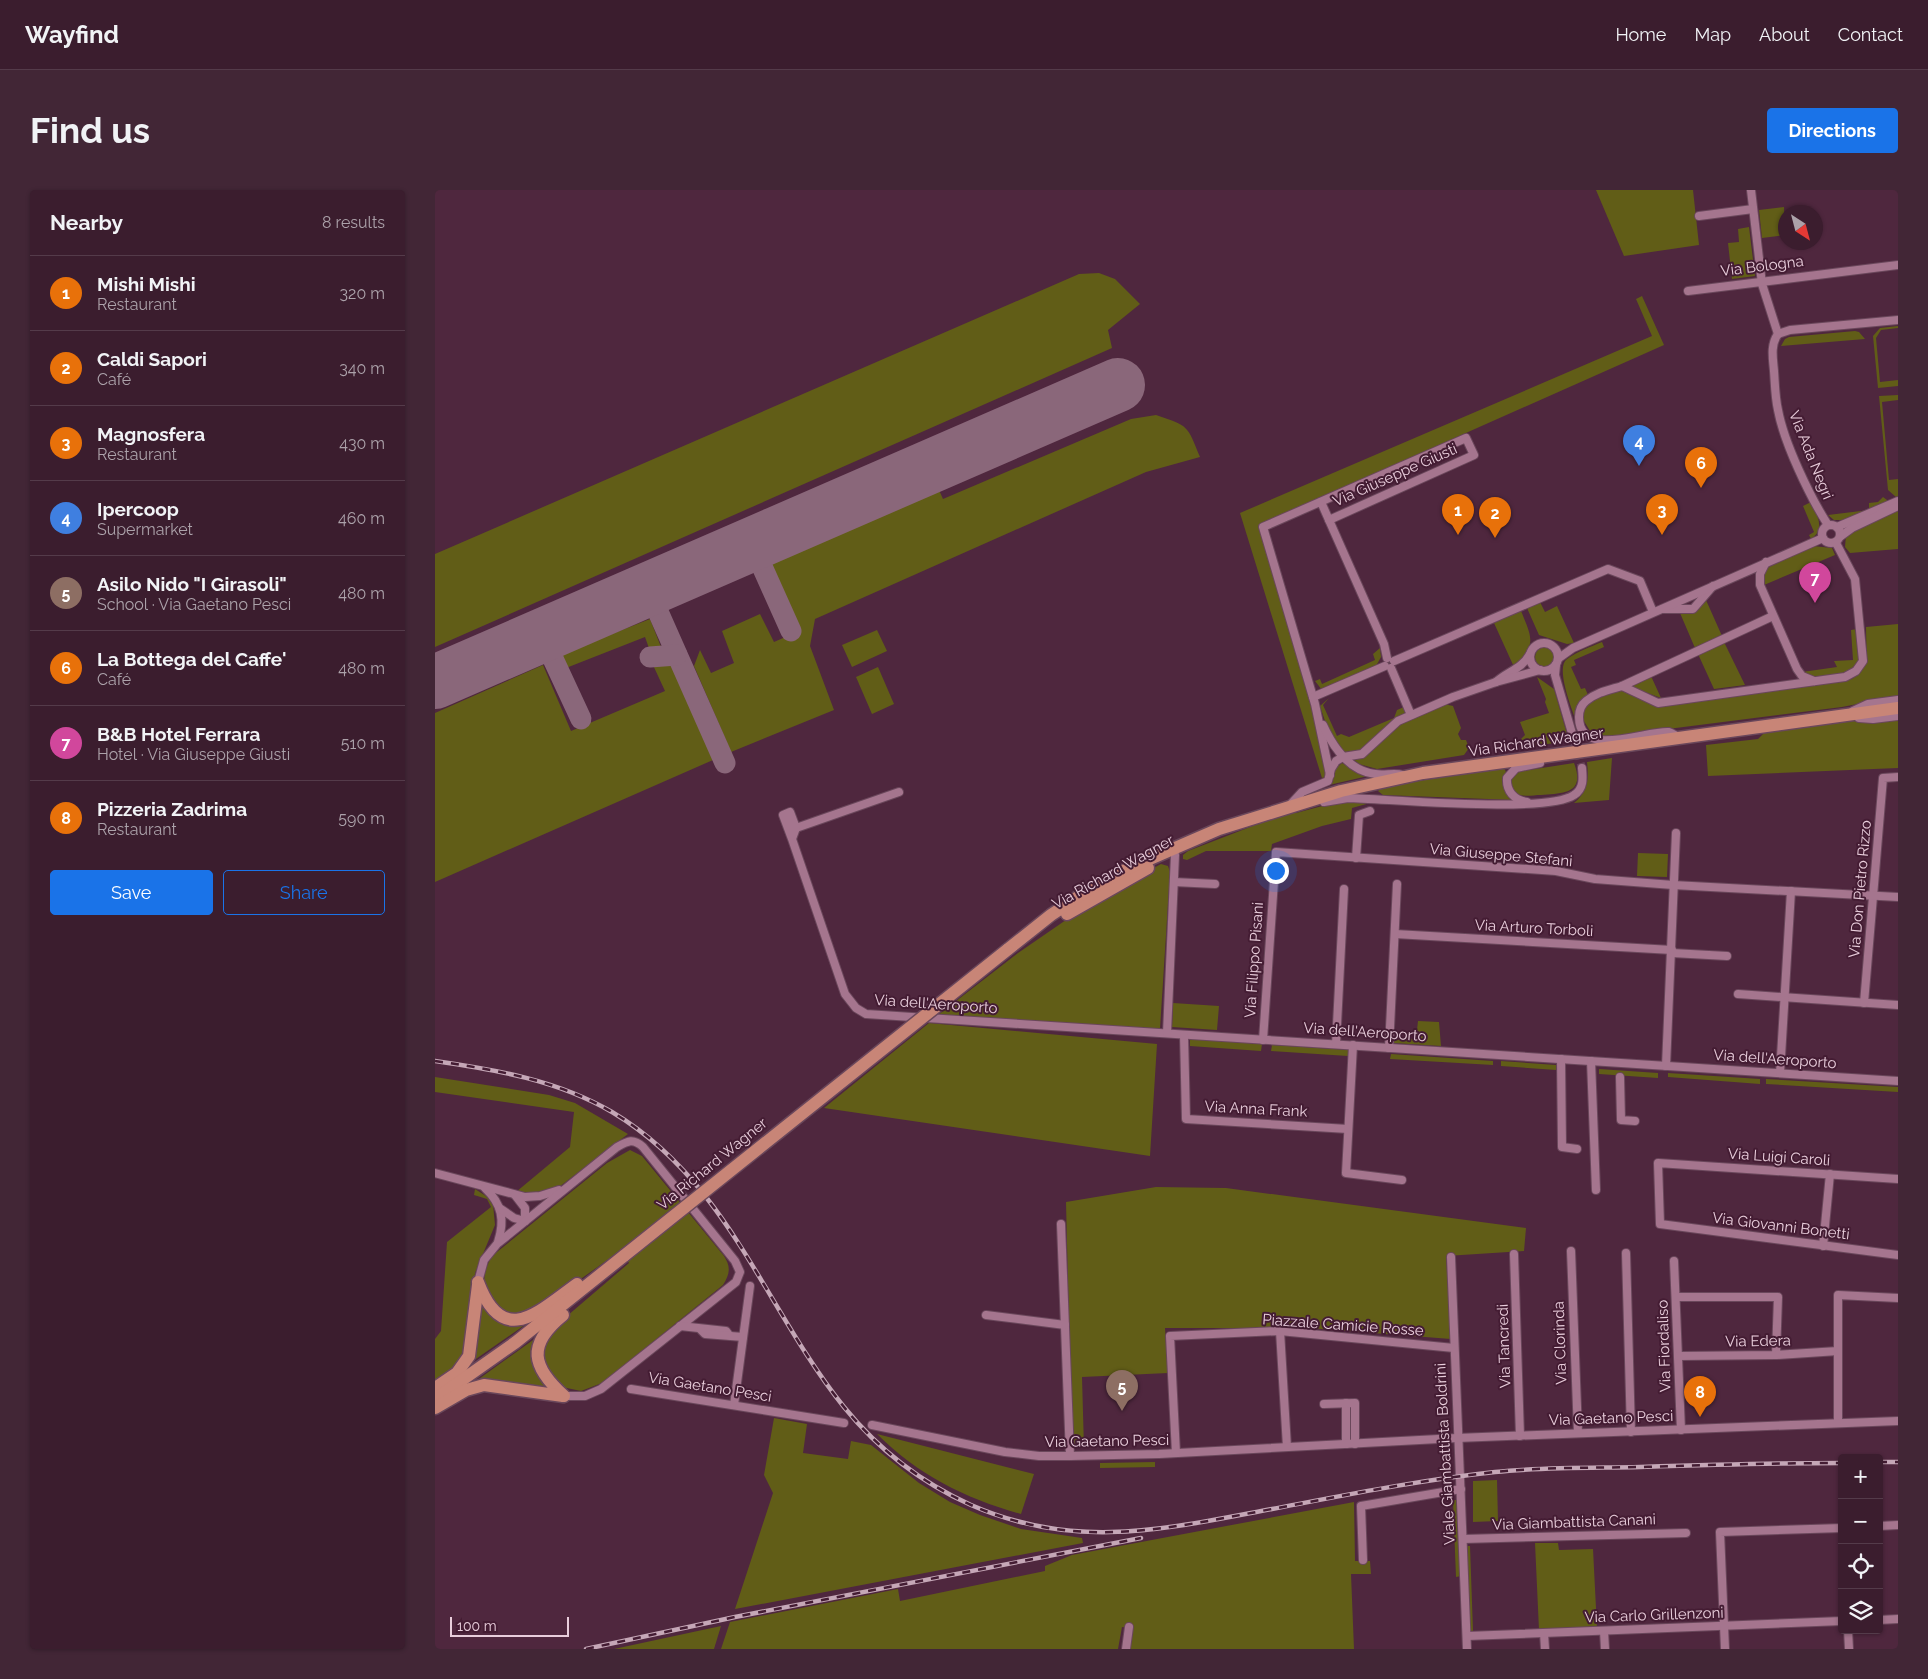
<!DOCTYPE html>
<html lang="en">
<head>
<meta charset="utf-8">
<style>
  :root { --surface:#3b1d2e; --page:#422636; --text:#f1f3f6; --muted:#aca2aa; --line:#543b4a; --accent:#1a73e8 }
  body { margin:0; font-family:Raleway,sans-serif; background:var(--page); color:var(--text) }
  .controls { position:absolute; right:15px; bottom:15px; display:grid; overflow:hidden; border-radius:5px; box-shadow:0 1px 4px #0004 }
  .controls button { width:45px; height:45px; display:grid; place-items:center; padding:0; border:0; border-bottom:1px solid var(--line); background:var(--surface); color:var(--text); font:25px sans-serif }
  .compass { position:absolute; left:1343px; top:15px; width:45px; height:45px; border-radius:50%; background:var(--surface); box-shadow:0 1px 4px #0004; rotate:144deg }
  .scale { position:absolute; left:15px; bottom:12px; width:119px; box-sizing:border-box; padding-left:5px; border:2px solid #e9cedc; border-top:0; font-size:14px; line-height:18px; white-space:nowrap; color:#e9cedc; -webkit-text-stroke:4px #441c33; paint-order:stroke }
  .you { position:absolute; left:840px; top:680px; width:18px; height:18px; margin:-12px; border:4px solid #fff; border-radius:50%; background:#1a73e8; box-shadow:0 0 0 8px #1a73e833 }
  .badge { display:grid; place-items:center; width:32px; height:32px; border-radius:50%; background:var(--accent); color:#fff; font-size:16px; font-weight:700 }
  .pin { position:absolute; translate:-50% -41px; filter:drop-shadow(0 1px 2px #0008) }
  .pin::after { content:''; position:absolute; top:26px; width:18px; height:15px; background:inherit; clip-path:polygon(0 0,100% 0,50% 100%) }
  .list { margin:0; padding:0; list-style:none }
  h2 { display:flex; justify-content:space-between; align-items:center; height:65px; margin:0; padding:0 20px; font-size:21px }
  h2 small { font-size:16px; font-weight:400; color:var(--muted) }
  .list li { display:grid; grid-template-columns:32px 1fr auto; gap:15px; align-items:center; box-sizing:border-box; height:75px; padding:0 20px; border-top:1px solid var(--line) }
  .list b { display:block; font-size:19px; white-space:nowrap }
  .list p { margin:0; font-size:16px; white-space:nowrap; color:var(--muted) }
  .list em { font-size:16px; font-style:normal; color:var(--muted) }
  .actions { display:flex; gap:10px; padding:15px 20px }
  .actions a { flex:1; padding:11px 0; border:1px solid var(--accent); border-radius:5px; text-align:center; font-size:18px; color:var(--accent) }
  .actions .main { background:var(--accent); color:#fff }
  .icon { flex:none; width:28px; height:28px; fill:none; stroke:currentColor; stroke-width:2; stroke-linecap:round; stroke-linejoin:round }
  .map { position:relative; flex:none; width:1463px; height:1459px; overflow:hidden; border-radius:5px }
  header { display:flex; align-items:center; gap:30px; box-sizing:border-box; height:70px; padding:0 25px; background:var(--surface); border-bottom:1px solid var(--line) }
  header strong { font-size:24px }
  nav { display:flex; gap:28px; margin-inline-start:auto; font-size:18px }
  .intro { display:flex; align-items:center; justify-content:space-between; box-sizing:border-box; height:120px; padding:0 30px }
  h1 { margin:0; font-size:35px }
  .button { padding:12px 22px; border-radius:5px; background:var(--accent); color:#fff; font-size:18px; font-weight:700 }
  main { display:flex; gap:30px; padding:0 30px }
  aside { flex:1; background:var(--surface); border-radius:5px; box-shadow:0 1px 4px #0004 }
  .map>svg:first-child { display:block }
  .green { fill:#615d17 }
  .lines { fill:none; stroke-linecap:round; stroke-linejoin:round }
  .taxiway { stroke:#8a677a; stroke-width:21 }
  .runway { stroke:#8a677a; stroke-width:54 }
  .minor-tunnel { stroke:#664056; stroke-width:8; stroke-dasharray:8 4; stroke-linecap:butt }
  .minor-casing { stroke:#6a475b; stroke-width:10 }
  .tertiary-casing { stroke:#6a475b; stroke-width:12 }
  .primary-casing { stroke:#6a475b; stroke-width:15 }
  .minor { stroke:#a5758e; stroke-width:8 }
  .tertiary { stroke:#a5758e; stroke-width:10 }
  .primary { stroke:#c88577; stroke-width:12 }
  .rail-casing { stroke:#c5a7b7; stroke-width:4.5 }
  .rail { stroke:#441c33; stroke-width:2.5; stroke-dasharray:8; stroke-linecap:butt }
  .primary-bridge-casing { stroke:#6a475b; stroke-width:15; stroke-linecap:butt }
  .primary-bridge { stroke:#c88577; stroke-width:12 }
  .labels { text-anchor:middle; stroke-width:4; stroke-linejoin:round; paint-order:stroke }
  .street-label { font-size:15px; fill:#e9cedc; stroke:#441c33 }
</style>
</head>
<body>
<header>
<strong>Wayfind</strong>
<nav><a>Home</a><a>Map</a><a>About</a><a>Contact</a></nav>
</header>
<div class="intro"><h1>Find us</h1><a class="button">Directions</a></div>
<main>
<aside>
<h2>Nearby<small>8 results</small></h2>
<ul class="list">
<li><span class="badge" style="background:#e8710a">1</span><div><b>Mishi Mishi</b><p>Restaurant</p></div><em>320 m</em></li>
<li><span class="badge" style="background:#e8710a">2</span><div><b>Caldi Sapori</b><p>Café</p></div><em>340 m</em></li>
<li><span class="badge" style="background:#e8710a">3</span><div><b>Magnosfera</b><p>Restaurant</p></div><em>430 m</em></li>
<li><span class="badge" style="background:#3f7fe0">4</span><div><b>Ipercoop</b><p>Supermarket</p></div><em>460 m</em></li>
<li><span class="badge" style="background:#8d6e63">5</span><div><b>Asilo Nido &quot;I Girasoli&quot;</b><p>School · Via Gaetano Pesci</p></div><em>480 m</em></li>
<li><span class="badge" style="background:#e8710a">6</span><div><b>La Bottega del Caffe'</b><p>Café</p></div><em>480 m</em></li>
<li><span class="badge" style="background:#d1479c">7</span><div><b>B&amp;B Hotel Ferrara</b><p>Hotel · Via Giuseppe Giusti</p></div><em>510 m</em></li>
<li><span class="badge" style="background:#e8710a">8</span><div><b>Pizzeria Zadrima</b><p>Restaurant</p></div><em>590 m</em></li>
</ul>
<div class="actions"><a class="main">Save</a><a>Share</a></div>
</aside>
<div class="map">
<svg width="1463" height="1459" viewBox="0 0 1463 1459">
  <rect width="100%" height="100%" fill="#4f273e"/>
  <!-- green -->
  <g class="green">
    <path d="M1161 0H1258L1264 55 1189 66Z"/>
    <path d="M1349 17 1350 45 1327 48 1324 20Z"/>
    <path d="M1314 37 1320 86 1297 89 1293 53 1304 52 1303 39Z"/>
    <path d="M664 83 680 89 705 114 673 140 677 158 0 457V364L644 84Z"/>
    <path d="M1207 106 1229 155 824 335 876 509 892 582 890 587 887 588 805 323 1217 146 1201 109Z"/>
    <path d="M1463 136V138L1446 140 1441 148 1445 192 1463 190V196L1443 198 1438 146 1445 138Z"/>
    <path d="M1420 141 1424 142 1430 149 1346 156 1350 149 1354 147Z"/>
    <path d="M1463 205V210L1447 212 1454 290 1463 289V306L1461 307 1453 300 1444 206Z"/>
    <path d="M721 225C754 236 752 235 765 267L711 282 380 429 375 456 399 520 296 562 259 476 265 460 276 483 299 473 287 441 325 424 339 452 364 441 334 373 504 300 508 309 696 229Z"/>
    <path d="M1448 307 1452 310 1450 314 1414 330H1399L1393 325 1434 320V313L1443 312Z"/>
    <path d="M1376 312C1382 325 1391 339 1376 349L1374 345 1379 342 1368 316Z"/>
    <path d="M1463 319V359L1415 363 1410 357 1411 345Z"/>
    <path d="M1378 356 1397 358 1400 365 1329 395 1328 383 1332 378Z"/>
    <path d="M1271 410 1287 446 1260 458 1245 423C1257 421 1263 420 1271 410Z"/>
    <path d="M1105 412 1110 422 1122 416 1139 453 1132 454 1104 445 1092 418Z"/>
    <path d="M1086 421C1098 450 1101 454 1079 477L1059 433Z"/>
    <path d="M215 429 226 457 215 461 210 447 131 478 126 464Z"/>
    <path d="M1463 434V506L1407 517 1170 547 1157 544 1147 528 1150 515 1163 506 1185 500 1221 514 1417 489C1435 477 1431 457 1431 437Z"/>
    <path d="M1422 439C1423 448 1425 461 1423 471 1417 491 1381 490 1367 482L1402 477 1399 471 1418 470 1416 440Z"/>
    <path d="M442 440 452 461 417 477 407 455Z"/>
    <path d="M1167 452 1169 457 1139 470 1141 475 1136 477 1146 499 1150 498 1153 505C1143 511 1141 521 1141 531 1137 519 1120 477 1132 469 1143 461 1155 457 1167 452Z"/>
    <path d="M1289 452 1310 495 1279 499 1263 464Z"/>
    <circle cx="1110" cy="467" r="10"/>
    <path d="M945 458 946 467 941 476 887 500 880 491 885 489 887 494 940 470 938 464Z"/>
    <path d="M108 475 136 541 230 501 218 475H238L278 570 0 692V523Z"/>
    <path d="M443 477 459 514 437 524 421 487Z"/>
    <path d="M1216 486 1226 508 1194 496Z"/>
    <path d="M1102 487 1119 499 1134 551 1098 556 1086 549 1090 545 1085 532 1114 523 1110 512 1111 509Z"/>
    <path d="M894 508 888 515 902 546 906 544 914 547 959 528 962 520 969 517 970 523 928 560 918 565 907 563 892 537 885 516Z"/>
    <path d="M1009 514 1018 516 1026 538 1023 544 1026 550H1031L1034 558 1029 565 942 579 924 574 917 568 962 534Z"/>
    <path d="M1463 527V578L1273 586 1271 555 1323 549 1329 543 1401 531Z"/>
    <path d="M1177 568 1174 610 1139 613C1153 601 1154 589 1152 572Z"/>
    <path d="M907 573 933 586 894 595 900 579Z"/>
    <path d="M1139 573C1151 604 1128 603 1106 605 1097 605 1086 608 1078 602L1075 591 1081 582Z"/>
    <path d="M1069 578 1071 582C1066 593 1069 603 1079 610L948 605 943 601 946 598 957 595Z"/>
    <path d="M910 610 936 611 935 613 917 618 916 629 887 636 837 654 836 661H771L752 670 748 669V665L753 661 851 623H861Z"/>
    <path d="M1203 663 1233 664 1232 687 1202 686Z"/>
    <path d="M726 674 733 676 735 682 725 839 503 825 583 763 660 710Z"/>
    <path d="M738 813 784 816 782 840 737 837Z"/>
    <path d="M983 831 1004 832 1006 856 958 853V848L981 849Z"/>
    <path d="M494 833 722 854 715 966 389 918Z"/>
    <path d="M755 849 827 854 826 861 755 856Z"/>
    <path d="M837 855 914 860 913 866 836 861Z"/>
    <path d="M956 864 1058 871V875L955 869Z"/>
    <path d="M1066 871 1121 875V880L1066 876Z"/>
    <path d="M1164 879 1223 883V888L1164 884Z"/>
    <path d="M1233 883 1325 889V894L1233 887Z"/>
    <path d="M0 887 114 905 140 913 193 944 124 997 107 1003 81 1002 135 957 139 922 0 902Z"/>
    <path d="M1331 889 1463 897V902L1331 894Z"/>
    <path d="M195 960 207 966 289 1066C296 1077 295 1084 288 1095L167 1193 146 1201 127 1197 110 1175 108 1154 125 1132 194 1073 185 1061 105 1118 76 1125C51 1110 41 1094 57 1066L172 973Z"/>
    <path d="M721 997 791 998 1091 1038 1089 1061 1011 1066 1016 1149 873 1138H730L733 1183 647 1187 649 1258H637L631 1012Z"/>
    <path d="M40 999 54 1008 58 1014 60 1035 40 1083 35 1146 31 1167 0 1195V1149L6 1141 12 1052 56 1017 52 1009 39 1005Z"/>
    <path d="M46 1108 50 1117 94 1132 38 1171Z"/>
    <path d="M105 1145 114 1198 41 1191Z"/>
    <path d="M339 1228 372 1234 368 1263 413 1269 416 1251 436 1255 484 1293 515 1312 545 1325 586 1339 647 1348 648 1353 300 1419 338 1303 329 1285Z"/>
    <path d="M442 1244 599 1284 586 1324C531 1309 483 1285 442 1244Z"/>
    <path d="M720 1272V1277L665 1278V1273Z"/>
    <path d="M1062 1290 1063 1331 1038 1332V1291Z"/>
    <path d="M1018 1310H1022L1026 1386 1021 1387Z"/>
    <path d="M919 1312 920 1371H935L936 1384H916L919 1459H695L698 1439 687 1437 683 1459H286L295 1432 463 1399 465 1411 610 1381V1376L637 1365Z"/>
    <path d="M1100 1353H1123L1124 1360 1158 1359 1162 1438 1104 1440Z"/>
    <path d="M1029 1356H1035L1038 1441H1033Z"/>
    <path d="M286 1436 279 1459H179Z"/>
  </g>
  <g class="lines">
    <!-- taxiway -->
    <g class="taxiway">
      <path d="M317 354 356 441"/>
      <path d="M213 399 290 573"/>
      <path d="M107 445 146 529"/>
      <path d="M215 467 242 465"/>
    </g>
    <!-- runway -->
    <path class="runway" d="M0 492 683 195"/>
    <!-- minor-tunnel -->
    <path class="minor-tunnel" d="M1139 550 1147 578"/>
    <!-- minor casing -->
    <g class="minor-casing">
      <g id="minor">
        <path d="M1316 0 1327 94 1343 144"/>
        <path d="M1264 26 1318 19"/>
        <path d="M1253 101 1463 75"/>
        <path d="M1343 144C1335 155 1338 169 1339 181 1340 194 1340 207 1343 220 1349 253 1375 307 1393 335"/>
        <path d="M1343 144 1355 140 1463 130"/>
        <path d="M886 312 949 454 952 468"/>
        <path d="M894 330 1039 265 1031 248 828 337 880 514 895 585"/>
        <circle cx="1396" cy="344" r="9"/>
        <path d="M1402 337 1463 311"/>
        <path d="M1406 346 1417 338 1463 316"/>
        <path d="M1331 372 1325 384V395L1362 479 1367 486 1379 491"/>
        <path d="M1228 419H1258L1278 396"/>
        <circle cx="1109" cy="467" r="14"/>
        <path d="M1124 468 1138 458 1388 348"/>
        <path d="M959 471 1173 379 1205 391 1218 422"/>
        <path d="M1121 475 1120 485 1139 550"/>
        <path d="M956 478 976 525"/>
        <path d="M1061 492C1073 481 1087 479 1095 464"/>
        <path d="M1187 496 1338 426"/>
        <path d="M878 507 950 476"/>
        <path d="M888 535C898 557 914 581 940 584 950 586 958 582 968 585"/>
        <path d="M1244 547C1241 546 1237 543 1234 542 1211 540 1144 570 1144 527 1144 521 1146 515 1151 511 1162 502 1174 500 1187 496L1223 513 1410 487 1421 481 1428 471 1420 389 1401 353"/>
        <path d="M889 612 913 608C956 609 1111 624 1139 605 1149 599 1148 588 1147 578"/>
        <path d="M1092 612C1079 610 1071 601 1072 588L1081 578 1105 573"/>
        <path d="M855 615 867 602 893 591 896 579 901 571 908 567 927 564 963 531 1018 507 1061 492 1105 480"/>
        <path d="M361 638 464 602"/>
        <path d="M357 649 348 625 355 622 361 638 357 649 410 804 421 818 431 824 1463 891"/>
        <path d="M921 668 924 625 935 621"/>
        <path d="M739 692 780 694"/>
        <path d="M960 744 1237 760"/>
        <path d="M1237 763 1292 766"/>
        <path d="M1303 804 1463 815"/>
        <path d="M1429 813 1448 588 1463 587"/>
        <path d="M732 843 740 665"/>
        <path d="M749 845 751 929 913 939"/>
        <path d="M828 850 841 662 1121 681 1160 689 1238 695 1463 707"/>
        <path d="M901 854 909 699"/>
        <path d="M918 855 911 983 967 990"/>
        <path d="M954 858 962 694"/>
        <path d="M1126 869 1127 957 1142 959"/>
        <path d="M1156 871 1161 1000"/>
        <path d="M1231 876 1241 643"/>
        <path d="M1345 883 1356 701"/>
        <path d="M1185 887 1186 930 1200 931"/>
        <path d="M0 983 90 1007 105 1006 124 1000"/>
        <path d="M1463 989 1223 973 1225 1034 1463 1065"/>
        <path d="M50 998C67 1014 70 1030 63 1052"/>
        <path d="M80 1005 90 1018V1031"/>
        <path d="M66 1019 79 1028 90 1031"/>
        <path d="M626 1034 635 1266"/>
        <path d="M1388 1056 1395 984"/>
        <path d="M1136 1061 1143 1243"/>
        <path d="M1191 1063 1196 1242"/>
        <path d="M1079 1064 1085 1246"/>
        <path d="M1016 1067 1032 1459"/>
        <path d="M1239 1071 1246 1240"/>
        <path d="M43 1092 49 1070 62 1054 182 957C193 951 198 948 208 957L300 1071 305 1082 301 1092 166 1199 150 1206H129"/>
        <path d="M1241 1107H1343L1341 1165"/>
        <path d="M551 1125 630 1135"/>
        <path d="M245 1136 291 1141 294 1145"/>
        <path d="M266 1140 270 1144 308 1147"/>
        <path d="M845 1141 852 1257"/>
        <path d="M1244 1166 1341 1165 1403 1161"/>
        <path d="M196 1199 409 1233"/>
        <path d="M911 1213V1254"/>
        <path d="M889 1214 920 1213V1254"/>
        <path d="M299 1215 315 1096"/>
        <path d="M1403 1233V1105L1463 1108"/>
        <path d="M437 1235 570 1262 604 1266H635L724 1264 1022 1248 1463 1231"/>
        <path d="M741 1263 735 1146 845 1141 1019 1158"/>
        <path d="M1444 1336 1463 1335"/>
        <path d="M1028 1349 1251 1343"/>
        <path d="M928 1370 926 1316 1026 1299"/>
        <path d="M1444 1430 1463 1429"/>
        <path d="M1413 1440 1414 1459"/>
        <path d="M1169 1441 1170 1459"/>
        <path d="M1109 1443 1110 1459"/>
        <path d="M1032 1446 1407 1431"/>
        <path d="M691 1459 694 1437"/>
        <path d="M1290 1459 1285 1342 1407 1338"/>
      </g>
    </g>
    <!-- tertiary casing -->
    <g class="tertiary-casing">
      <g id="tertiary">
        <path d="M1418 522 1433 515 1463 511"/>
        <path d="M1424 527 1438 528 1463 525"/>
      </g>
    </g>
    <!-- primary casing -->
    <g class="primary-casing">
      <g id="primary">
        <path d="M632 724 713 678"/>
        <path d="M572 760 616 725 655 699 694 678 784 639 906 601 988 583 1463 518"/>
        <path d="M43 1092C68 1159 103 1122 142 1094"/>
        <path d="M128 1125C91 1155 97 1177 129 1206"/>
        <path d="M0 1198 22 1183 34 1166 43 1095"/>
        <path d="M0 1209 81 1152 190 1065"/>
        <path d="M0 1218 31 1200 49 1195 128 1206"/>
      </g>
    </g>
    <!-- minor -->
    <use href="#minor" class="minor"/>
    <!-- tertiary -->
    <use href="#tertiary" class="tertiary"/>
    <!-- primary -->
    <use href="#primary" class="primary"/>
    <!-- rail casing -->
    <g class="rail-casing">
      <g id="rail">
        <path d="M0 871C62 880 122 890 177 922 293 991 329 1117 409 1217 443 1259 487 1293 536 1315 641 1361 730 1339 837 1319 911 1305 985 1290 1060 1282 1108 1277 1157 1278 1205 1277 1272 1275 1339 1273 1407 1273"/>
        <path d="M1444 1272H1463"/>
        <path d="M151 1459 300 1427 706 1348"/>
      </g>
    </g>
    <!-- rail -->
    <use href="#rail" class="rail"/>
    <!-- primary-bridge casing -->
    <g class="primary-bridge-casing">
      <path id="primary-bridge" d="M190 1065 572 760"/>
    </g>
    <!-- primary-bridge -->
    <use href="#primary-bridge" class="primary-bridge"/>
  </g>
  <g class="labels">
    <!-- street labels -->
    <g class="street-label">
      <text transform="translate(1327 76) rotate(-7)" y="5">Via Bologna</text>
      <text transform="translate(1376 265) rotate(68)" y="5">Via Ada Negri</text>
      <text transform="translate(960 285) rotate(-24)" y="5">Via Giuseppe Giusti</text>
      <text transform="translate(1101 552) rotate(-8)" y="5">Via Richard Wagner</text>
      <text transform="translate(1066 665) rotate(5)" y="5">Via Giuseppe Stefani</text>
      <text transform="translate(678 682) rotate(-29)" y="5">Via Richard Wagner</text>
      <text transform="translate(1425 699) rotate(-85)" y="5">Via Don Pietro Rizzo</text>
      <text transform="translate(1099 738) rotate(3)" y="5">Via Arturo Torboli</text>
      <text transform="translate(819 770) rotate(-86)" y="5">Via Filippo Pisani</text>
      <text transform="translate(501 814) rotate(4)" y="5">Via dell'Aeroporto</text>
      <text transform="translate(930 842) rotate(4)" y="5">Via dell'Aeroporto</text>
      <text transform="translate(1340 869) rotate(4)" y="5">Via dell'Aeroporto</text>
      <text transform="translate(821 919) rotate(3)" y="5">Via Anna Frank</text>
      <text transform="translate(1344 967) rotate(4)" y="5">Via Luigi Caroli</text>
      <text transform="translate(277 974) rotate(-39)" y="5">Via Richard Wagner</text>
      <text transform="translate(1346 1036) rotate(7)" y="5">Via Giovanni Bonetti</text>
      <text transform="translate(908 1135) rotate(4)" y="5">Piazzale Camicie Rosse</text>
      <text transform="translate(1323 1151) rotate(-1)" y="5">Via Edera</text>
      <text transform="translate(1125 1153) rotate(-92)" y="5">Via Clorinda</text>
      <text transform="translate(1069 1156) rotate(-92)" y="5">Via Tancredi</text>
      <text transform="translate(1229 1156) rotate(-92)" y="5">Via Fiordaliso</text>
      <text transform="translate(275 1197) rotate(9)" y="5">Via Gaetano Pesci</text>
      <text transform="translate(1176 1228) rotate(-2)" y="5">Via Gaetano Pesci</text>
      <text transform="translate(672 1251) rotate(-1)" y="5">Via Gaetano Pesci</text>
      <text transform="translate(1010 1264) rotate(-93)" y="5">Viale Giambattista Boldrini</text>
      <text transform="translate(1139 1332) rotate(-2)" y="5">Via Giambattista Canani</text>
      <text transform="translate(1219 1425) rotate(-2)" y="5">Via Carlo Grillenzoni</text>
    </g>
  </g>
</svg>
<div class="controls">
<button>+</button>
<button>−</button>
<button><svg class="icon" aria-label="locate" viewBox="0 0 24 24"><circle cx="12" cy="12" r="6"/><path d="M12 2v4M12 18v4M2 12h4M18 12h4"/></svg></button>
<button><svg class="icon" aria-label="layers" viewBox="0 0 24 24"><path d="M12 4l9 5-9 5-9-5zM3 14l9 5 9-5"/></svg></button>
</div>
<svg class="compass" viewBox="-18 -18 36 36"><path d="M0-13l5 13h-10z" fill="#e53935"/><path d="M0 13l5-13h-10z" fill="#aca2aa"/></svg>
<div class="scale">100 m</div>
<div class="you"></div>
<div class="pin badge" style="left:1023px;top:345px;background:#e8710a">1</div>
<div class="pin badge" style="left:1060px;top:348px;background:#e8710a">2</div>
<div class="pin badge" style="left:1227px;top:345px;background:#e8710a">3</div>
<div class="pin badge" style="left:1204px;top:276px;background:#3f7fe0">4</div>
<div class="pin badge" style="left:687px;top:1221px;background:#8d6e63">5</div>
<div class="pin badge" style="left:1266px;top:298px;background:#e8710a">6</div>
<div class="pin badge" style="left:1380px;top:413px;background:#d1479c">7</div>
<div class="pin badge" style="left:1265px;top:1227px;background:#e8710a">8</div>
</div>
</main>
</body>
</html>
